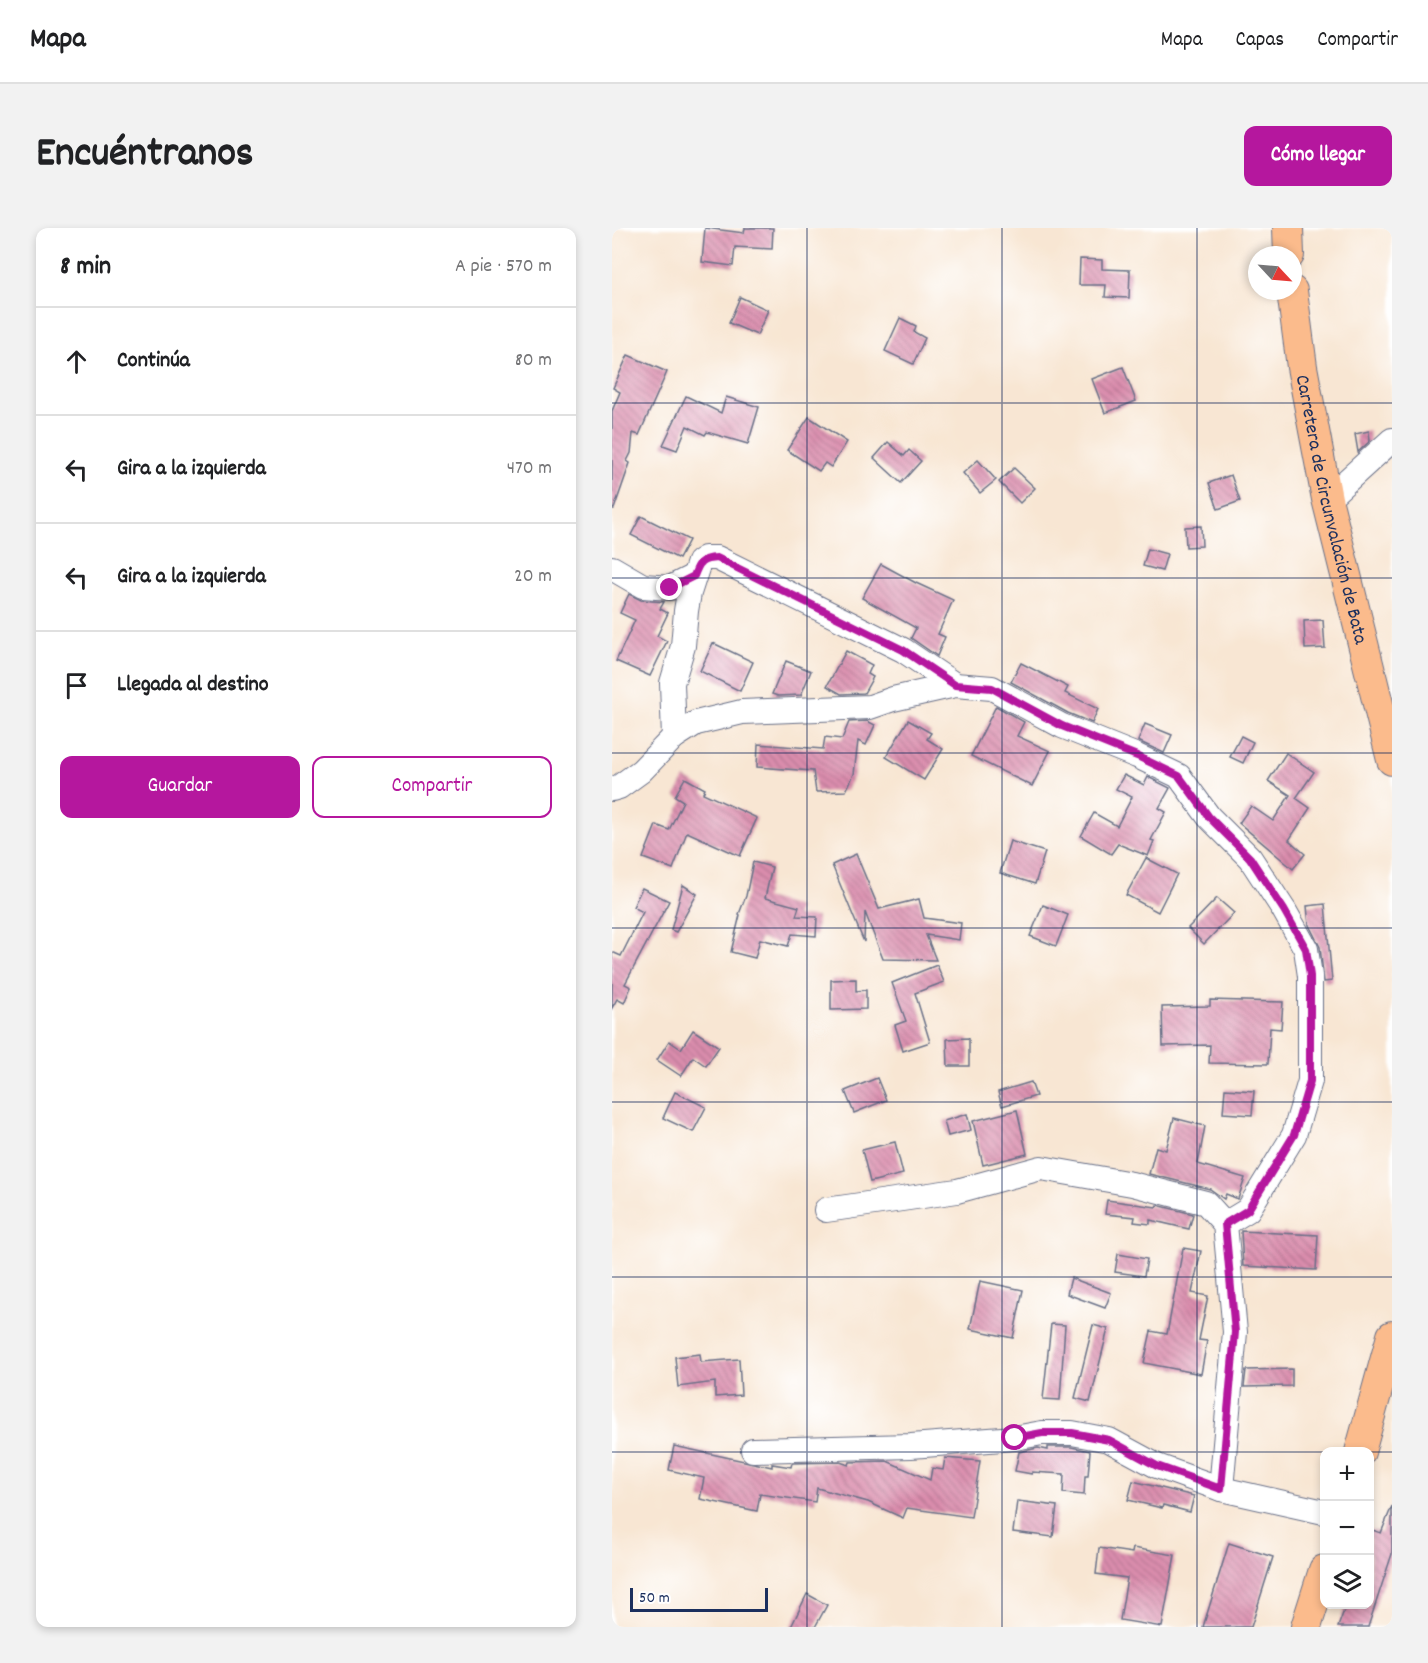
<!DOCTYPE html>
<html lang="es">
<head>
<meta charset="utf-8">
<style>
  :root { --surface:#fff; --page:#f2f2f2; --text:#202124; --muted:#757577; --line:#e0e0e0; --accent:#b5179e }
  body { margin:0; font-family:Dekko,sans-serif; background:var(--page); color:var(--text) }
  .controls { position:absolute; right:18px; bottom:18px; display:grid; overflow:hidden; border-radius:12px; box-shadow:0 3px 9px #0003 }
  .controls button { width:54px; height:54px; display:grid; place-items:center; padding:0; border:0; border-bottom:2px solid var(--line); background:var(--surface); color:var(--text); font:30px sans-serif }
  .compass { position:absolute; left:636px; top:18px; width:54px; height:54px; border-radius:50%; background:var(--surface); box-shadow:0 3px 9px #0003; rotate:116deg }
  .scale { position:absolute; left:18px; bottom:15px; width:138px; box-sizing:border-box; padding-left:6px; border:3px solid #1b2f5e; border-top:0; font-size:16px; line-height:21px; white-space:nowrap; color:#1b2f5e; -webkit-text-stroke:4px #fff; paint-order:stroke }
  .stop { position:absolute; width:18px; height:18px; margin:-14px; border:4px solid #b5179e; border-radius:50%; background:#fff }
  .stop.end { background:#b5179e; border-color:#fff; box-shadow:0 2px 6px #0008 }
  .list { margin:0; padding:0; list-style:none }
  h2 { display:flex; justify-content:space-between; align-items:center; height:78px; margin:0; padding:0 24px; font-size:26px }
  h2 small { font-size:20px; font-weight:400; color:var(--muted) }
  .list li { display:grid; grid-template-columns:39px 1fr auto; gap:18px; align-items:center; box-sizing:border-box; height:108px; padding:0 24px; border-top:2px solid var(--line) }
  .list b { display:block; font-size:22px; white-space:nowrap }
  .list em { font-size:20px; font-style:normal; color:var(--muted) }
  .actions { display:flex; gap:12px; padding:18px 24px }
  .actions a { flex:1; padding:14px 0; border:2px solid var(--accent); border-radius:12px; text-align:center; font-size:21px; color:var(--accent) }
  .actions .main { background:var(--accent); color:#fff }
  .icon { flex:none; width:33px; height:33px; fill:none; stroke:currentColor; stroke-width:2; stroke-linecap:round; stroke-linejoin:round }
  .map { position:relative; flex:none; width:780px; height:1399px; overflow:hidden; border-radius:12px }
  header { display:flex; align-items:center; gap:36px; box-sizing:border-box; height:84px; padding:0 30px; background:var(--surface); border-bottom:2px solid var(--line) }
  header strong { font-size:28px }
  nav { display:flex; gap:33px; margin-inline-start:auto; font-size:21px }
  .intro { display:flex; align-items:center; justify-content:space-between; box-sizing:border-box; height:144px; padding:0 36px }
  h1 { margin:0; font-size:42px }
  .button { padding:15px 27px; border-radius:12px; background:var(--accent); color:#fff; font-size:21px; font-weight:700 }
  main { display:flex; gap:36px; padding:0 36px }
  aside { flex:1; background:var(--surface); border-radius:12px; box-shadow:0 3px 9px #0003 }
  .map>svg:first-child { display:block }
  .building { fill:url(#building-back-hatch) }
  .lines { fill:none; stroke-linecap:round; stroke-linejoin:round }
  .minor-casing { stroke:#686f87; stroke-width:26 }
  .major-casing { stroke:#686f87; stroke-width:32 }
  .minor { stroke:#fff; stroke-width:24 }
  .major { stroke:#fbbb8c; stroke-width:30 }
  .route { stroke:#b5179e; stroke-width:8 }
  .grid { fill:none; stroke:#1b2f5e; stroke-width:1.5; stroke-opacity:0.55 }
  .labels { text-anchor:middle; stroke-width:5; stroke-linejoin:round; paint-order:stroke }
  .street-label { font-size:20px; fill:#1b2f5e; stroke:#fff }
</style>
</head>
<body>
<header>
<strong>Mapa</strong>
<nav><a>Mapa</a><a>Capas</a><a>Compartir</a></nav>
</header>
<div class="intro"><h1>Encuéntranos</h1><a class="button">Cómo llegar</a></div>
<main>
<aside>
<h2>8 min<small>A pie · 570 m</small></h2>
<ul class="list">
<li><svg class="icon" aria-label="ahead" viewBox="0 0 24 24"><path d="M12 20V5M6 11l6-6 6 6"/></svg><div><b>Continúa</b></div><em>80 m</em></li>
<li><svg class="icon" aria-label="left" viewBox="0 0 24 24"><path d="M17 20v-9H6M10 6l-5 5 5 5"/></svg><div><b>Gira a la izquierda</b></div><em>470 m</em></li>
<li><svg class="icon" aria-label="left" viewBox="0 0 24 24"><path d="M17 20v-9H6M10 6l-5 5 5 5"/></svg><div><b>Gira a la izquierda</b></div><em>20 m</em></li>
<li><svg class="icon" aria-label="arrive" viewBox="0 0 24 24"><path d="M6 21V4h12l-3 4 3 4H6"/></svg><div><b>Llegada al destino</b></div></li>
</ul>
<div class="actions"><a class="main">Guardar</a><a>Compartir</a></div>
</aside>
<div class="map">
<svg width="780" height="1399" viewBox="0 0 780 1399">
  <defs>
    <pattern id="building-back-hatch" width="6" height="6" patternUnits="userSpaceOnUse" patternTransform="scale(1.5)"><rect width="6" height="6" fill="#db8dad"/><path d="M-1 5l2 2M0 0l6 6M5-1l2 2" fill="none" stroke="#b17490"/></pattern>
  </defs>
  <rect width="100%" height="100%" fill="#fff"/>
  <filter id="ink" filterUnits="userSpaceOnUse"><feTurbulence type="fractalNoise" baseFrequency=".0167" numOctaves="2"/><feDisplacementMap in="SourceGraphic" scale="12" xChannelSelector="R" yChannelSelector="G"/><feConvolveMatrix kernelMatrix="1 2 1 2 8 2 1 2 1" color-interpolation-filters="sRGB"/></filter>
  <filter id="wash" filterUnits="userSpaceOnUse"><feTurbulence type="fractalNoise" baseFrequency=".008" numOctaves="4" result="noise"/><feDisplacementMap in="SourceGraphic" scale="24" xChannelSelector="R" yChannelSelector="G"/><feGaussianBlur stdDeviation="1.35" result="paint"/><feColorMatrix in="noise" values="0 0 0 0 0 0 0 0 0 0 0 0 0 0 0 0 0 1.4 0 .05"/><feComposite in="paint" operator="in"/></filter>
  <g filter="url(#wash)">
    <rect width="100%" height="100%" fill="#f8e6d3"/>
    <g id="blocks">
      <!-- building -->
      <g class="building">
        <path d="M93 0 132 5 133 0H161L160 21 123 19 121 38 90 34Z"/>
        <path d="M468 31 490 32V41L518 42 517 70 493 69 494 57H467Z"/>
        <path d="M128 69 156 82 145 107 117 95Z"/>
        <path d="M288 90 304 98 302 104 313 110 301 136 273 123Z"/>
        <path d="M16 127 55 144 27 207 21 205 19 225 15 233 18 235 2 281H0V183L8 164 1 160Z"/>
        <path d="M511 139 524 173 493 185 480 151Z"/>
        <path d="M74 168 109 185 114 169 147 179 136 216 95 204 93 207 75 198 65 222 51 217Z"/>
        <path d="M197 189 235 214 219 239 213 235 207 243 175 222Z"/>
        <path d="M757 203 758 213 746 224 743 206Z"/>
        <path d="M276 214 292 228 297 222 309 233 289 255 262 230Z"/>
        <path d="M366 232 384 252 368 265 351 245Z"/>
        <path d="M402 240 423 260 408 275 387 254Z"/>
        <path d="M619 247 628 273 606 281 597 255Z"/>
        <path d="M29 288 77 312 67 331 19 307Z"/>
        <path d="M589 298 590 318 574 319 573 299Z"/>
        <path d="M536 321 555 326 550 343 531 338Z"/>
        <path d="M269 336 304 355 341 372 326 406 333 409 325 428 299 410 304 400 250 370Z"/>
        <path d="M17 366 29 372 52 374 48 381 56 385 45 408 55 413 38 448 4 433 23 392 8 385Z"/>
        <path d="M711 392 713 420 693 421 692 393Z"/>
        <path d="M101 415 141 434 128 463 88 443Z"/>
        <path d="M234 423 260 437 256 446 261 449 252 465 229 466 215 458Z"/>
        <path d="M174 433 199 443 189 467 166 468 160 466Z"/>
        <path d="M409 435 456 459 453 465 486 481 480 495 456 485 399 454Z"/>
        <path d="M384 478 412 494 405 508 438 523 420 558 359 528Z"/>
        <path d="M296 492 319 505 315 511 331 521 312 552 274 529Z"/>
        <path d="M255 493 263 497 254 517 246 513 242 546 234 563 204 564 201 543 145 539 146 516 211 521 213 509 230 511 237 494Z"/>
        <path d="M533 496 560 507 552 525 526 513Z"/>
        <path d="M629 508 641 514 631 535 618 529Z"/>
        <path d="M674 525 702 544 684 570 698 580 677 612 693 626 681 641 627 595 639 578 661 593 678 567 656 553Z"/>
        <path d="M512 547 532 557 536 549 558 560 547 580 554 584 539 612 542 613 536 628 506 616 499 626 469 608 482 585 505 598 520 569 504 561Z"/>
        <path d="M73 550 93 561 91 565 145 590 128 628 75 604 61 641 31 630 44 597 57 602 71 573 63 568Z"/>
        <path d="M398 613 433 624 423 656 388 645Z"/>
        <path d="M244 626 267 681 307 671 312 690 349 695 347 712 314 707 324 732 271 731 253 684 252 714 220 637Z"/>
        <path d="M534 630 565 646 546 684 514 667Z"/>
        <path d="M141 634 160 639 153 670 187 679 184 688 205 689 204 708 180 706 176 718 148 711 143 730 119 724 128 687 127 686 134 668Z"/>
        <path d="M71 657 85 666 64 704 59 702Z"/>
        <path d="M30 660 57 673 13 756 19 759 12 775 5 771 0 780V724L9 728 31 684 21 679Z"/>
        <path d="M605 670 622 685 592 716 576 700Z"/>
        <path d="M713 676 720 753 712 754 708 719 697 697 695 678Z"/>
        <path d="M431 677 456 687 444 718 418 708Z"/>
        <path d="M325 737 332 754 303 765 318 814 291 823 283 797 294 793 280 755Z"/>
        <path d="M244 751V763L254 762V781L219 782V752Z"/>
        <path d="M598 772 671 774 669 801 658 800 656 836 597 835 598 817 551 818 550 779 598 778Z"/>
        <path d="M81 802 107 819 94 838 81 829 69 848 45 832 57 813 69 821Z"/>
        <path d="M357 810V838H336L335 811Z"/>
        <path d="M265 850 274 872 242 885 233 863Z"/>
        <path d="M419 854 424 868 390 878 386 864Z"/>
        <path d="M613 861 642 863 640 887 611 885Z"/>
        <path d="M63 864 94 879 81 904 51 890Z"/>
        <path d="M405 882 415 926 371 937 361 893Z"/>
        <path d="M355 886 359 902 336 908 332 893Z"/>
        <path d="M562 890 593 898 586 936 633 950 626 971 614 966 612 971 598 961 537 946 544 919 554 922Z"/>
        <path d="M283 914 291 946 258 954 250 922Z"/>
        <path d="M495 972 544 979 545 977 581 986 577 1001 538 992V996L522 994 523 989 493 986Z"/>
        <path d="M629 1003 706 1007 704 1042 631 1038Z"/>
        <path d="M571 1020 589 1023 580 1065 596 1068 587 1112 595 1113 589 1146 532 1135 539 1103 555 1106Z"/>
        <path d="M506 1026 535 1031 532 1048 503 1044Z"/>
        <path d="M459 1050 499 1065 493 1080 455 1066Z"/>
        <path d="M368 1053 411 1062 401 1110 358 1101Z"/>
        <path d="M439 1096 453 1097 448 1172 431 1171Z"/>
        <path d="M481 1097 496 1101 478 1174 463 1170Z"/>
        <path d="M88 1126 89 1134 127 1131 129 1167 103 1169V1154L66 1159 63 1129Z"/>
        <path d="M680 1141V1158L632 1159 634 1142Z"/>
        <path d="M62 1218 160 1239V1236L179 1239 180 1235 228 1234 237 1237 238 1234 275 1233 318 1252 320 1240 331 1242 333 1230 368 1233 359 1289 295 1280 291 1290 256 1274 205 1260 203 1274 148 1266 145 1283 88 1271 92 1250 57 1242Z"/>
        <path d="M436 1219H459L478 1223 476 1248H473L472 1267 451 1265 452 1246 420 1244V1246L403 1243 407 1224 426 1220 436 1222Z"/>
        <path d="M521 1253 582 1268 578 1284 551 1277 550 1280 516 1272Z"/>
        <path d="M405 1273 445 1278 441 1309 401 1304Z"/>
        <path d="M780 1278V1326L756 1399H726L734 1377H758V1301L769 1305Z"/>
        <path d="M617 1315 661 1329 639 1399H591Z"/>
        <path d="M487 1320 520 1325 521 1320 563 1327 550 1399 508 1392 515 1350 484 1346Z"/>
        <path d="M195 1366 215 1377 203 1399H179Z"/>
      </g>
    </g>
  </g>
  <g filter="url(#ink)">
    <use href="#blocks" fill-opacity="0" stroke="#686f87" stroke-width="1.5"/>
    <g class="lines">
      <!-- minor casing -->
      <g class="minor-casing">
        <g id="minor">
          <path d="M715 271 780 212"/>
          <path d="M0 340 31 358 58 360 82 348"/>
          <path d="M62 509 60 455 71 418 74 383 77 365 87 334 93 330H105L291 422 343 457"/>
          <path d="M0 561 7 559 29 543 62 509 84 495 130 484 258 479 281 471 343 457 380 460 450 498 525 528 567 548 597 589 638 630 672 682 694 721 698 748V853L682 907 636 982 613 996 623 1104 609 1261"/>
          <path d="M214 982 345 963 429 940 520 956 594 975 613 996"/>
          <path d="M141 1222 299 1218 403 1210 430 1205H460L497 1212 545 1238 609 1261 712 1284"/>
        </g>
      </g>
      <!-- major casing -->
      <g class="major-casing">
        <g id="major">
          <path d="M676 0 677 27"/>
          <path id="s1" d="M680 63 690 139 715 271 780 532"/>
          <path d="M748 1224 780 1108"/>
          <path d="M694 1399 712 1342"/>
        </g>
      </g>
      <!-- minor -->
      <use href="#minor" class="minor"/>
      <!-- major -->
      <use href="#major" class="major"/>
    </g>
  </g>
  <g class="lines" filter="url(#ink)">
    <!-- route -->
    <path class="route" d="M58 360 82 348C87 334 89 331 105 330L291 422 343 457 380 460 450 498 525 528 567 548 597 589 638 630 672 682 694 721 698 748V853L682 907 636 982 613 996 623 1104 609 1261 545 1238 497 1212 460 1205H430L403 1210"/>
  </g>
  <!-- grid -->
  <path class="grid" d="M195 0V1399M390 0V1399M585 0V1399M0 175H780M0 350H780M0 525H780M0 700H780M0 874H780M0 1049H780M0 1224H712M758 1224H780"/>
  <g class="labels">
    <!-- street labels -->
    <g class="street-label">
      <text dy="7" stroke="none"><textPath href="#s1" startOffset="222">Carretera de Circunvalación de Bata</textPath></text>
    </g>
  </g>
</svg>
<div class="controls">
<button>+</button>
<button>−</button>
<button><svg class="icon" aria-label="layers" viewBox="0 0 24 24"><path d="M12 4l9 5-9 5-9-5zM3 14l9 5 9-5"/></svg></button>
</div>
<svg class="compass" viewBox="-18 -18 36 36"><path d="M0-13l5 13h-10z" fill="#e53935"/><path d="M0 13l5-13h-10z" fill="#757577"/></svg>
<div class="scale">50 m</div>
<div class="stop" style="left:403px;top:1210px"></div>
<div class="stop end" style="left:58px;top:360px"></div>
</div>
</main>
</body>
</html>
